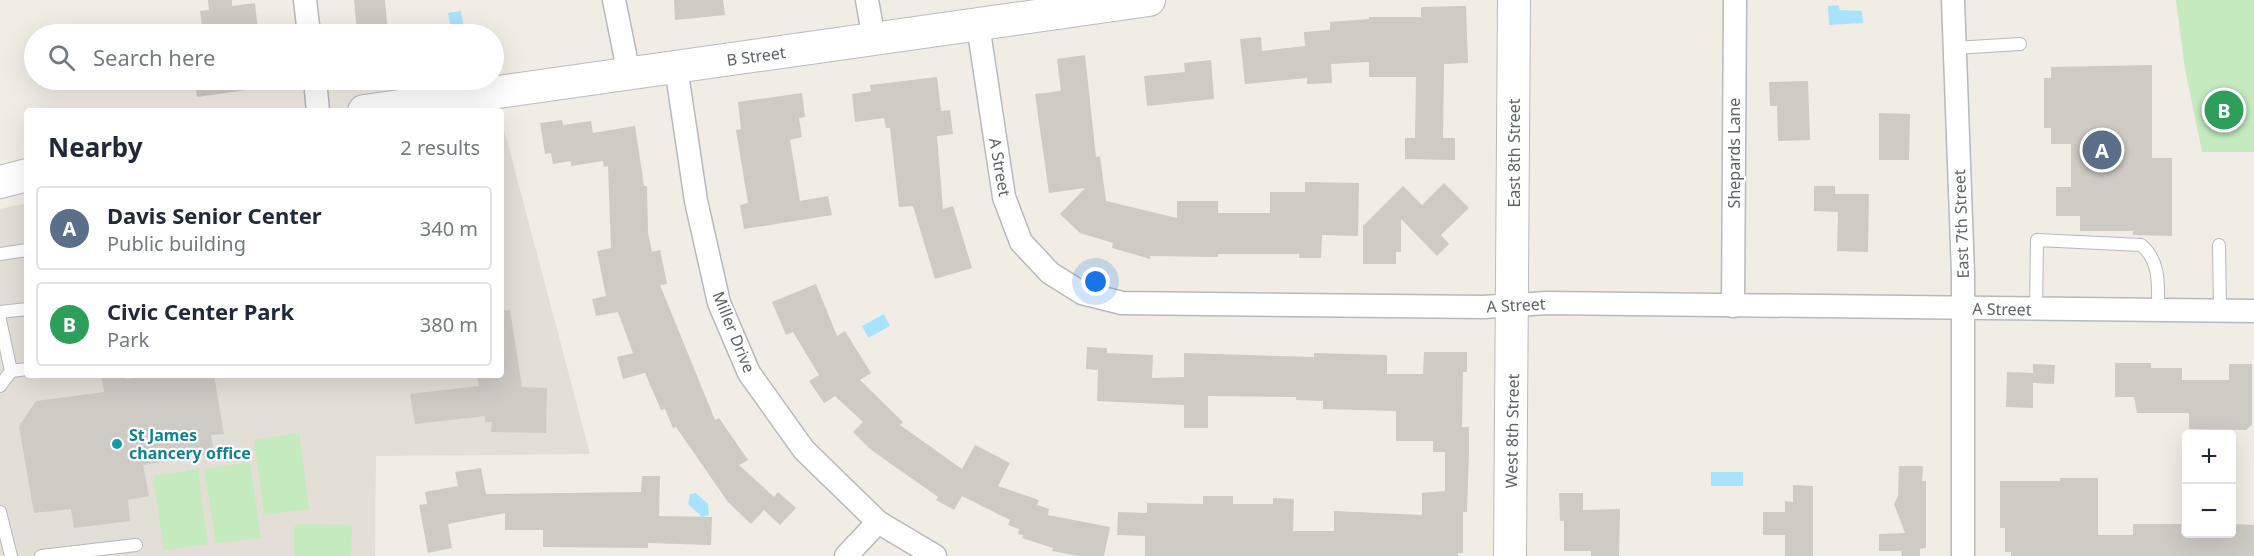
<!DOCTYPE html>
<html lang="en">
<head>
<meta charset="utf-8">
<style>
  :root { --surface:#fff; --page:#f6f6f7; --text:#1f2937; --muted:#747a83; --line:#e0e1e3; --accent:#1a73e8 }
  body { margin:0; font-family:"Noto Sans",sans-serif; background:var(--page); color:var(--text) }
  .controls { position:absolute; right:18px; bottom:18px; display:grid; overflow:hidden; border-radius:6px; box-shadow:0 6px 24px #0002 }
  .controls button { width:54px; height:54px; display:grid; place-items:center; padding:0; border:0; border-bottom:2px solid var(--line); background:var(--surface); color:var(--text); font:30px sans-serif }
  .you { position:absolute; left:1096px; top:282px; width:21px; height:21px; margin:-15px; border:4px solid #fff; border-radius:50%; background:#1a73e8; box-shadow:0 0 0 9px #1a73e833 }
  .badge { display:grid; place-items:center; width:39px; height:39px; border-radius:50%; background:var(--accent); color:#fff; font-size:20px; font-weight:700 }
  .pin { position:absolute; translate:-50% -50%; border:3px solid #fff; box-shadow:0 2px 6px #0006 }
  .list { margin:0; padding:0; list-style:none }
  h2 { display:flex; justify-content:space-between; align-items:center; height:78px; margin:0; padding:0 24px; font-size:26px }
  h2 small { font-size:20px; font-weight:400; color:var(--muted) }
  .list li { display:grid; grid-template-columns:39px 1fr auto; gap:18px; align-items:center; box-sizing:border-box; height:84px; margin:0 12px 12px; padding:0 12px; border:2px solid var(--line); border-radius:6px }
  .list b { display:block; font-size:22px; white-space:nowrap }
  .list p { margin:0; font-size:20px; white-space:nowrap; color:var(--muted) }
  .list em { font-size:20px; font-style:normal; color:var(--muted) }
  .icon { flex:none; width:33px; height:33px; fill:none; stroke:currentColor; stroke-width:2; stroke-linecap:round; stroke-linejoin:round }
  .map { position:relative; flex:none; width:2254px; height:556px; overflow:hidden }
  .search { position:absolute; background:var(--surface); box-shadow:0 6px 24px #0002; left:24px; top:24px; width:480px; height:66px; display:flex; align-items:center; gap:15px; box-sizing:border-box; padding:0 21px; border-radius:33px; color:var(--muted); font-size:22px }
  .panel { position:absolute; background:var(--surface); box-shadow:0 6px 24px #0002; left:24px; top:108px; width:480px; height:270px; border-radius:6px }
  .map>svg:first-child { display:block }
  .education { fill:#e3ded6 }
  .green { fill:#c5eac0 }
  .water { fill:#a7e3ff }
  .building { fill:#cecac4 }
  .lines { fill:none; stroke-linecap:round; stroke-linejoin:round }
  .lane-casing { stroke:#b6b9bd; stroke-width:14 }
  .street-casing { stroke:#b6b9bd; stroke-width:25 }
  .secondary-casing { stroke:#b7bbc0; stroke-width:34 }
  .lane { stroke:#fff; stroke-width:12 }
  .street { stroke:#fff; stroke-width:22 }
  .secondary { stroke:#fff; stroke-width:32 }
  .culture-dot { fill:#0f9aa8; stroke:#fff; stroke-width:2 }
  .labels { text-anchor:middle; stroke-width:4.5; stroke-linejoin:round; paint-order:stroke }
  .street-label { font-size:16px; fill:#5d6367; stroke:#fff }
  .culture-label { font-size:16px; font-weight:bold; fill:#0d838f; stroke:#fff; text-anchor:start }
</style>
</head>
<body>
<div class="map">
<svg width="2254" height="556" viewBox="0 0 2254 556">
  <rect width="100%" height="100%" fill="#f1ede5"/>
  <!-- education -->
  <path class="education" d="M501 118 590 454 376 456 375 556H0V209L27 203V375H501Z"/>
  <!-- green -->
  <g class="green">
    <path d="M2176 0H2254V152H2202L2185 69Z"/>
    <path d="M299 433 309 509 264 515 254 440Z"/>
    <path d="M250 462 261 538 216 543 204 469Z"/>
    <path d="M198 469 208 544 164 551 153 476Z"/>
    <path d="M300 524 352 525 351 556H294V527Z"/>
  </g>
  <!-- water -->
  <g class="water">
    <path d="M1838 5 1840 10 1862 11 1863 23 1829 25 1828 6Z"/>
    <path d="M461 11 465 34H452L448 13Z"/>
    <path d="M884 314 890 326 868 338 862 326Z"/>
    <rect x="1711" y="472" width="32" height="14"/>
    <path d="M696 493 708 504 709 515 702 517 688 504 690 494Z"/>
  </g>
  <!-- building -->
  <g class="building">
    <path d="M208 0H232V6L255 3 258 31 203 34 200 11 209 10Z"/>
    <path d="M354 0H385L388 34H357Z"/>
    <path d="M674 0H723L725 15 675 20Z"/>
    <path d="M1466 6 1468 63 1444 64 1443 138H1455V160L1405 159V138H1415L1416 77H1369V62L1331 64 1332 83 1307 84V78L1245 84 1240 39 1261 37 1262 51 1305 46 1304 32 1330 30V22L1369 19V17H1421V7Z"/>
    <path d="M1085 55 1096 157 1100 156 1106 201 1177 218V201H1218V213H1270V192H1305V182L1359 183 1358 236 1322 235 1321 258H1299V254H1218V257L1150 256V259L1112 248 1113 243 1080 233 1060 214 1085 188 1049 193 1035 94 1061 91 1057 59Z"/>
    <path d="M1211 60 1214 99 1147 106 1144 76 1185 72 1184 63Z"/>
    <path d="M2152 65V158H2172V236L2133 235V231H2080V216H2056V187H2071V144H2051V128H2044V78H2051V67Z"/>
    <path d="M937 77 941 111 950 110 953 134 937 136 943 209 953 206 972 268 935 279 913 206 899 207 890 128H886L884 118 855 122 852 94 871 91 870 85Z"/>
    <path d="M195 80H253L254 89 197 97Z"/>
    <path d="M1808 81 1810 140 1778 141 1777 106H1770L1769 82Z"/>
    <path d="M802 93 805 117 799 118 802 137 790 140 800 201 828 196 832 215 744 229 740 205 748 203 736 130 741 129 738 102Z"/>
    <path d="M1879 113 1910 114 1909 160H1879Z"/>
    <path d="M562 120 563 125 591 121 593 133 635 126 644 186H647L648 233 652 252 660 250 667 284 660 285 715 420 719 418 748 460 739 465 774 497 778 492 796 508 780 525 764 510 751 524 728 502 676 427 673 428 665 409 661 410 645 373 623 379 617 357 633 353 618 312 596 316 592 299 606 296 597 251 611 248 608 166 604 167 603 161 571 166V161L553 164 551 153 545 154 540 123Z"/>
    <path d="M1444 183 1469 208 1441 235 1449 244 1437 256 1401 219V252H1396V264H1363V226L1403 186 1422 205Z"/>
    <path d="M1814 186H1835V194H1869L1868 252 1837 251 1838 212 1814 211Z"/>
    <path d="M816 284 837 336 845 331 871 373 860 380 903 422 900 425 962 469 975 445 1010 463 998 486 1039 500 1037 505 1049 509 1048 515 1110 527 1104 556H1079L1052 551 1053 548 1022 538 1023 535 1018 534 1019 529 1008 525 1010 520 962 496 954 510 936 500 938 497 870 449 853 432 863 422 835 396 824 403 809 381 819 375 793 332 786 335 772 302Z"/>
    <path d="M510 310 522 387 547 388 546 433 491 432 492 422H485V416L415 424 410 394 479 386 477 375H501V311Z"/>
    <path d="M1087 347 1107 348V353L1153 355 1152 378 1184 377V353L1314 357V353L1387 355V374H1423L1424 352H1467V372H1463L1462 427H1469V452L1467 512H1463V553H1458V556H1145V536L1117 535 1118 512 1147 513V503L1203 504V496H1233V504H1273V498L1294 499 1293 531H1334V511L1422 515V493L1445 491V452H1433V441H1396V411L1323 409V401L1296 400V397L1208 396V428H1184V405L1097 401 1098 370 1086 369Z"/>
    <path d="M2115 363H2151V368H2182V380H2229V364H2252V425L2246 430 2189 429V413H2137L2134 397H2115Z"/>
    <path d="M2033 364 2055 365 2054 384 2033 383V408L2006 407 2007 372 2033 373Z"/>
    <path d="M101 375H125L126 379 150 375H214L224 434 211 435 214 453 143 465 149 496 128 500 130 521 74 528 71 509 34 513 19 426 36 401 104 392Z"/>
    <path d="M1899 466H1923L1922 481H1926V548L1920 549V556H1902L1901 551H1879V534L1905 533 1894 504 1898 496Z"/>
    <path d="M481 468 486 494 641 492 642 476H660L659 516 712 517 711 545 648 543V548L543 547V530H505V513L448 524 452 548 428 553 419 505 427 504 425 492 458 486 455 472Z"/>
    <path d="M2060 478H2098V535H2133V524H2181V534H2232V524L2254 525V556H2011V552H2005V528H2000V481H2060Z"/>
    <path d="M1793 485 1813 486V556H1785V535H1763V512H1785V501L1793 502Z"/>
    <path d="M1559 493H1583V510L1620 509 1619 556H1591V551H1564V521H1560Z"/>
  </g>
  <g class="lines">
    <!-- lane casing -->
    <g class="lane-casing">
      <g id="lane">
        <path d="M1955 48 2020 44"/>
        <path d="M2219 245 2220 311"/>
        <path d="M0 254 27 250"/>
        <path d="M2036 310 2037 240 2141 245C2161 261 2158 287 2158 311"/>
        <path d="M0 312 27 309"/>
        <path d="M0 320 11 371 27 369"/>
        <path d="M0 386 11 371"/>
        <path d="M0 512 11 556"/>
        <path d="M41 556 136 545"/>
      </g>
    </g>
    <!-- street casing -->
    <g class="street-casing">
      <g id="street">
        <path d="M305 0 309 34"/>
        <path d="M614 0 629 74"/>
        <path d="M867 0 874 39"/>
        <path d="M1953 0 1963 273V556"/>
        <path d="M978 25 1004 197 1021 242 1050 273 1082 293 1122 303 1484 307 1547 303 2254 311"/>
        <path d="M676 67 696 201 719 303 749 373 804 450 878 522 935 556"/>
        <path d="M315 80 318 111"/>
        <path d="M1733 306 1735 0"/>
        <path d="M846 556 878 522"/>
      </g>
    </g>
    <!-- secondary casing -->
    <g class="secondary-casing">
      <g id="secondary">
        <path d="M364 111 1149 0"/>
        <path d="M0 182 27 175"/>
        <path d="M1510 556 1514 0"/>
      </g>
    </g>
    <!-- lane -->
    <use href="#lane" class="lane"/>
    <!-- street -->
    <use href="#street" class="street"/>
    <!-- secondary -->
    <use href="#secondary" class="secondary"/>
  </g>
  <!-- markers -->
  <circle class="culture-dot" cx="117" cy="444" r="6"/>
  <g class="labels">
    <!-- street labels -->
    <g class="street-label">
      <text transform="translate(756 56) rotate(-8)" y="6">B Street</text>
      <text transform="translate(1514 153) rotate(-90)" y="6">East 8th Street</text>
      <text transform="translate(1734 153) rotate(-90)" y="6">Shepards Lane</text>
      <text transform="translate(1000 167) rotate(80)" y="6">A Street</text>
      <text transform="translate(1961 224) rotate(-92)" y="6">East 7th Street</text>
      <text transform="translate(1516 305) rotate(-3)" y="6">A Street</text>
      <text transform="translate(2002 309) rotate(1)" y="6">A Street</text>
      <text transform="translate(734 332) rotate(68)" y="6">Miller Drive</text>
      <text transform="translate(1512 431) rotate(-89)" y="6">West 8th Street</text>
    </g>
    <!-- culture labels -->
    <g class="culture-label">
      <text x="129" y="441">St James<tspan x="129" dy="18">chancery office</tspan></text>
    </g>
  </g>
</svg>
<div class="controls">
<button>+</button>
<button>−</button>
</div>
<div class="you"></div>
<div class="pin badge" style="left:2102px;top:150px;background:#5c6f8a">A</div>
<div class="pin badge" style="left:2224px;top:110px;background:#2e9e5b">B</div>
<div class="search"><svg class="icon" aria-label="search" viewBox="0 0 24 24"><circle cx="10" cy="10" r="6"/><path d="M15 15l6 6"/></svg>Search here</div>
<section class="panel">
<h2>Nearby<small>2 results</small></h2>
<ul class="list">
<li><span class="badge" style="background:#5c6f8a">A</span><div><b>Davis Senior Center</b><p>Public building</p></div><em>340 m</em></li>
<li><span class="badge" style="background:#2e9e5b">B</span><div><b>Civic Center Park</b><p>Park</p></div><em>380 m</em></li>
</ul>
</section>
</div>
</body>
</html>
